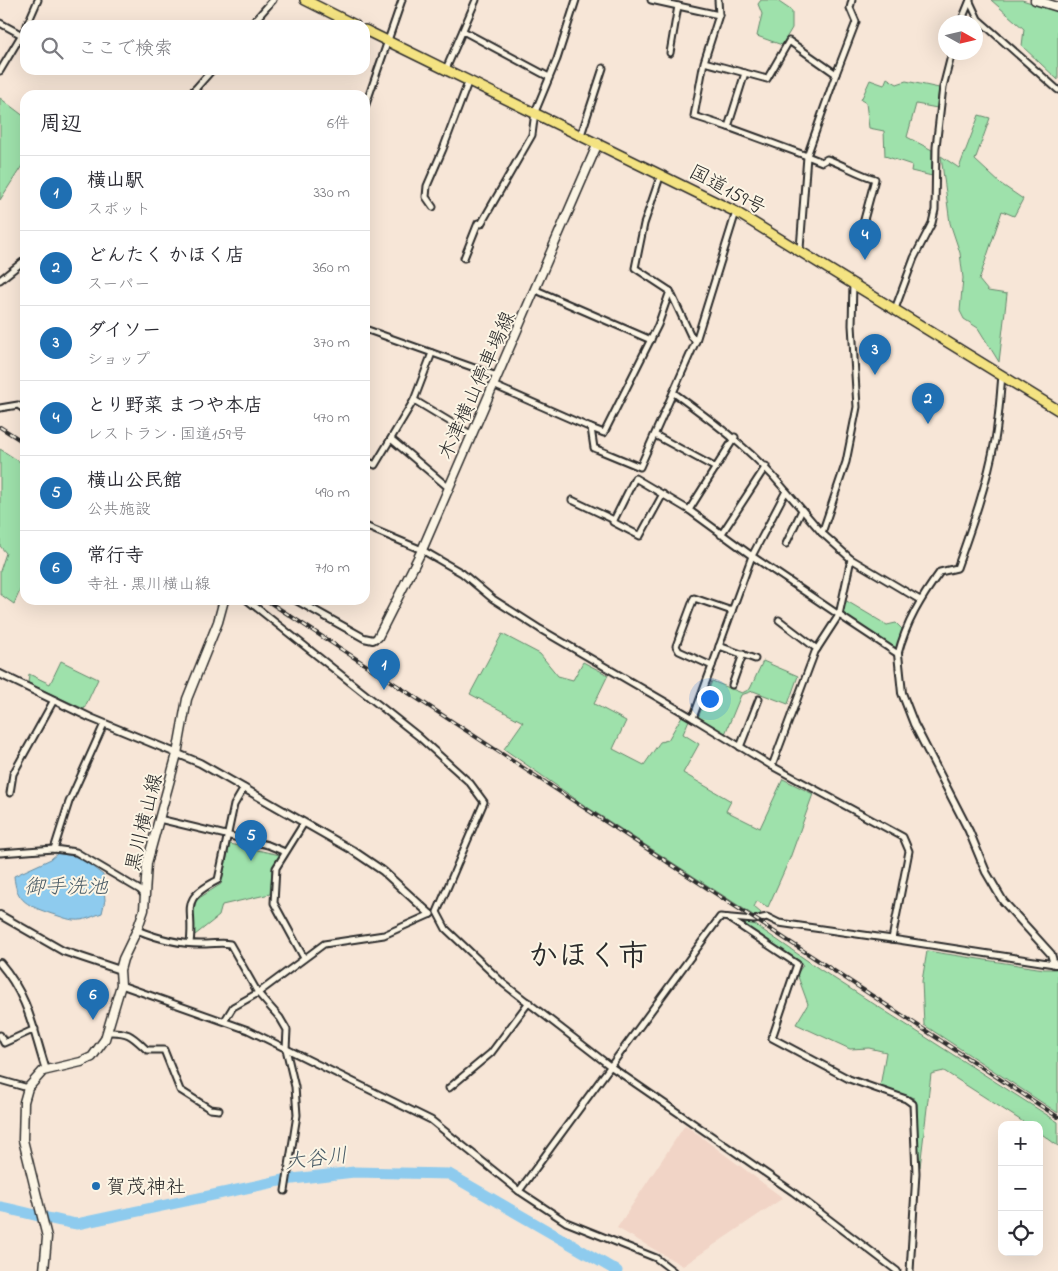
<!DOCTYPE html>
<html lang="ja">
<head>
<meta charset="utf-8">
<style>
  :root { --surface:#fff; --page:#f7f7f7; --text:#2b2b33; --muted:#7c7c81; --line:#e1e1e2; --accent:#1f6fb2 }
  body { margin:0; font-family:"Indie Flower","Klee One",sans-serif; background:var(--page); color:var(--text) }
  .controls { position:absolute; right:15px; bottom:15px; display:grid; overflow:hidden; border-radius:10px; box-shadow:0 5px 20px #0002 }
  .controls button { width:45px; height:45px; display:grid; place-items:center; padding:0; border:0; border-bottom:1px solid var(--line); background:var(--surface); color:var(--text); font:25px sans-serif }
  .compass { position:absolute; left:938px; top:15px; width:45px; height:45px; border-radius:50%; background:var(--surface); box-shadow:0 5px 20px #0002; rotate:98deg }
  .you { position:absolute; left:709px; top:698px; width:18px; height:18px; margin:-12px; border:4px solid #fff; border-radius:50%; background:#1a73e8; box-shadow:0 0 0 8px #1a73e833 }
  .badge { display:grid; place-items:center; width:32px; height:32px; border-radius:50%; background:var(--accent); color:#fff; font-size:16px; font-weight:700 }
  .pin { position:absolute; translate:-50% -41px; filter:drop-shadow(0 1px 2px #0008) }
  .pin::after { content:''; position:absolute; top:26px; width:18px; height:15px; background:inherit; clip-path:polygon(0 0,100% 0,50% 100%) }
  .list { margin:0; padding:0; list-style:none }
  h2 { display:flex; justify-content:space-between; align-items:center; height:65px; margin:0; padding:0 20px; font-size:21px }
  h2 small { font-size:16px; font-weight:400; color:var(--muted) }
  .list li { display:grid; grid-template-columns:32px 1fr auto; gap:15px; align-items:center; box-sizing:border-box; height:75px; padding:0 20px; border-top:1px solid var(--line) }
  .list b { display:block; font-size:19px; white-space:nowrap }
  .list p { margin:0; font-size:16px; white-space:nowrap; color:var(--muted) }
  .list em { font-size:16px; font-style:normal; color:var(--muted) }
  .icon { flex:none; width:28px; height:28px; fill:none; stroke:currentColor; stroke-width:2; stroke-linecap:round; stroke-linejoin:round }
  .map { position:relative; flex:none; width:1058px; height:1271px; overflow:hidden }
  .search { position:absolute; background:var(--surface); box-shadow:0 5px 20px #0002; left:20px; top:20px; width:350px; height:55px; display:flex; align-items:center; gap:12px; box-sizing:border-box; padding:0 18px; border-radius:15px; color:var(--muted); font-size:19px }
  .panel { position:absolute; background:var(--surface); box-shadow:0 5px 20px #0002; left:20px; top:90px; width:350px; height:515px; border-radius:15px }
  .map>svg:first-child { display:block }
  .built { fill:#f1d4c6 }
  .green { fill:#9ee1ab; stroke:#64866b }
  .water { fill:#8ecbee; stroke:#668ba0 }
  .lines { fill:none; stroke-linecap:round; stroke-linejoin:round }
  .river { stroke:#8ecbee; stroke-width:11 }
  .minor-casing { stroke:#2b2b2b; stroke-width:9 }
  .tertiary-casing { stroke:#2b2b2b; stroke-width:10 }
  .secondary-casing { stroke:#2b2b2b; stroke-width:11 }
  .trunk-casing { stroke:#2b2b2b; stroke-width:12 }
  .minor { stroke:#fcf5e5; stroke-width:5 }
  .tertiary { stroke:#fcf5e5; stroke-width:6 }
  .secondary { stroke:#fcf5e5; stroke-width:8 }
  .trunk { stroke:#f4e382; stroke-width:9 }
  .rail-casing { stroke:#2b2b2b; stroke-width:4 }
  .rail { stroke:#fcf5e5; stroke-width:2; stroke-dasharray:5.5; stroke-linecap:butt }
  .poi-dot { fill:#1f6fb2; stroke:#fcf5e5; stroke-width:2 }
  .labels { text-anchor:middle; stroke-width:4; stroke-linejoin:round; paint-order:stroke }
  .street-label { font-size:20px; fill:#2b2b2b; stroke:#fcf5e5 }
  .poi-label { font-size:20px; fill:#2b2b2b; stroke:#fcf5e5; text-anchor:start }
  .water-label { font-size:21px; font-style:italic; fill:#495b66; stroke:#fcf5e5 }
  .town-label { font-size:30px; font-weight:bold; fill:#2b2b2b; stroke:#fcf5e5 }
</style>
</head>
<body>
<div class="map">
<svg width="1058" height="1271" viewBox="0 0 1058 1271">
  <rect width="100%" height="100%" fill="#f7e6d7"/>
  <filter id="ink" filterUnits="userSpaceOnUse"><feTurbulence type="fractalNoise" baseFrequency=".02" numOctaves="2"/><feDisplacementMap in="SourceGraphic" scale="10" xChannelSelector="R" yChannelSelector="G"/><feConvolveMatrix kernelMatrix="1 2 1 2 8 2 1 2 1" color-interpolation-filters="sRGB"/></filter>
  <g filter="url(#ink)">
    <!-- built -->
    <path class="built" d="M685 1125 783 1198 683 1266 617 1228Z"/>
    <!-- green -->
    <g class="green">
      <path d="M761 0H776L792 11V28L782 45 757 36 762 14 758 4Z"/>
      <path d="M991 0H1022L1058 11V80L1022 46 1024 29Z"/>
      <path d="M887 78 897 84 906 81 939 88 937 108 916 104 907 137 932 150V176L911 171 912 165 885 156 884 131 869 128 866 103 861 100 870 80 884 85Z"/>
      <path d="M0 98 25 117V161L0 200Z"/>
      <path d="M979 115 990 118 975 160 1001 184 1023 199 1014 216 1002 211 979 280 988 291 1007 294 999 362 978 328 964 319 960 311 963 278 960 253 950 223 941 156 959 168Z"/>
      <path d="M0 449 25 465V579L14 604 0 594V571L6 553 0 546Z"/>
      <path d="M845 600 887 625 896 623 902 629 897 650 842 616Z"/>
      <path d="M502 634 540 654 558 676 573 680 583 662 608 675 594 704 626 721 613 749 644 765 660 742 668 740 682 716 689 720 683 734 699 744 683 773 731 801 726 811 760 828 783 779 813 794 790 858 768 907 757 901 754 907 761 913 756 917 584 805 504 749 523 722 470 694Z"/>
      <path d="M61 661 98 679 84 709 28 683 29 674 50 684Z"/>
      <path d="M763 661 798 676 788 704 753 691 741 695 725 734 698 718 712 681 742 693 750 689Z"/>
      <path d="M230 844 280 855 272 869 270 894 222 905 219 916 195 935 192 917 196 900 221 884Z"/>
      <path d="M734 920 751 922 821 970 1058 1122V1146L1039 1132V1125H1028L944 1071 931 1074 920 1167 917 1164V1104L914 1098 880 1087 886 1052 869 1048 850 1049 796 1024 808 1004 797 974 803 965Z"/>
      <path d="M927 951 1044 969H1058V1113L924 1025 922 981Z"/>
    </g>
    <!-- water -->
    <path class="water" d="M58 853 81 858 103 875 105 900 102 913C93 916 85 921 75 920 68 920 60 916 52 914 29 906 16 902 14 876L51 859Z"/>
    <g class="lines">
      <!-- river -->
      <path class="river" d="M0 1207C26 1212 51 1220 77 1224L284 1180 354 1172 449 1174 617 1271"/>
      <!-- minor casing -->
      <g class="minor-casing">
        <g id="minor">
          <path d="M651 0 719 15"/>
          <path d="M970 2 978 19 1058 90"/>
          <path d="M961 22 970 0"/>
          <path d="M0 23 22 35"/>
          <path d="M27 25 38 0"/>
          <path d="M251 25 273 0"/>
          <path d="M463 31 549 77"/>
          <path d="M670 53 678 6"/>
          <path d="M704 62 745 73 728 127 694 116 704 62 719 15 718 0"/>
          <path d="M446 69 476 0"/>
          <path d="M0 71 25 29"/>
          <path d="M836 74 856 22 850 8 852 0"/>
          <path d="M194 90 202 95"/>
          <path d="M190 95 212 70"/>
          <path d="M365 107 402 0"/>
          <path d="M728 127 807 156 836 74 789 41 767 79 745 73"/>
          <path d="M581 135 603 68"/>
          <path d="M661 174 644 224 635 268 670 291 691 336 696 341 736 212"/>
          <path d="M433 207 426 197 427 186 443 149 469 80"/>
          <path d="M800 249 807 156 822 162 827 159C844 165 858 174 875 179L858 242"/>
          <path d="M464 258 478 223 481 224 532 135 535 112 557 59 576 0"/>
          <path d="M0 280 25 260"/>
          <path d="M536 290 651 340"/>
          <path d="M670 291 658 325 604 433 591 428 594 448 640 467 696 341"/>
          <path d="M895 309 914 258 932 223 935 210 936 147 943 87 952 52"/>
          <path d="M365 329 497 376"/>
          <path d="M493 385 591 428"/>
          <path d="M674 393C715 423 754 452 786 491L752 556 839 615 851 559 822 533 786 491"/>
          <path d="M414 400 472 435"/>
          <path d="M0 408 18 405 25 410"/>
          <path d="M655 435 716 468"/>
          <path d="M391 439 449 488"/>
          <path d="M365 460 375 465 414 400 432 353"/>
          <path d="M572 500 614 520"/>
          <path d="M689 510 735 437"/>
          <path d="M365 526 422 550 462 573 493 599 540 629 693 718 752 556 689 510 635 478 613 522 640 536 663 494"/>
          <path d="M822 533 846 462 857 407 852 325 853 283"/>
          <path d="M721 535 766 466"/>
          <path d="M786 544 802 510"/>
          <path d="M851 559 920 600"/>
          <path d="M247 600 418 736 470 783 484 802 437 912 446 929 504 984 610 1066 793 1192 897 1271"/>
          <path d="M779 620 817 649"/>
          <path d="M719 646 755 659"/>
          <path d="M712 666 679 651 676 646 694 598 732 611"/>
          <path d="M732 685 743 654"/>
          <path d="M693 718 772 766 815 652 839 615 898 654C906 623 921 598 940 572L957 568C972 526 987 484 995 440 999 418 1000 396 1002 375"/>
          <path d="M740 747 759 699"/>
          <path d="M10 793 13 774 54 700"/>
          <path d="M159 819 268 845 285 852"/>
          <path d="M304 823 276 868 274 903 304 958"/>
          <path d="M54 849 69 802 104 724"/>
          <path d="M0 853 54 849 76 852 140 890 145 896"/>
          <path d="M728 918 797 964 772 1038 849 1079 906 1099 913 1104 916 1173 910 1271"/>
          <path d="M137 930C159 939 183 945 206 944 215 944 221 942 230 944L258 993 233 1007 225 1020"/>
          <path d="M892 939 1054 964"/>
          <path d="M190 943C195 907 177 901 218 880L234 805 244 788"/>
          <path d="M121 985 248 1030 431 1120 519 1191"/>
          <path d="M107 1032C129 1031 132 1036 147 1050H164L180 1090 210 1109 219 1110"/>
          <path d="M0 1035 4 1043 35 1029"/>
          <path d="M0 1080 28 1088"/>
          <path d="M449 1088 491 1053 529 1002"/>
          <path d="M285 1191 297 1115 295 1087 286 1049 287 1030 280 1018 258 993 324 944 384 935 431 914"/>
          <path d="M673 1271 656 1258 566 1222 519 1191 720 917 754 920 767 917 779 923 892 939 909 851 903 837 772 766"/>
        </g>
      </g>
      <!-- tertiary casing -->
      <g class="tertiary-casing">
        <g id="tertiary">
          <path d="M296 600 364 638 373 640 378 637"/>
          <path d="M898 654 902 693 914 724 969 831 986 872 1003 901 1051 954 1054 964H1058"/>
          <path d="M0 674 91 718 200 763 352 850 383 871 430 914"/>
          <path d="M0 915 63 951 120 970"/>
          <path d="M0 963C29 997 33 1030 46 1070"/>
        </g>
      </g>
      <!-- secondary casing -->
      <g class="secondary-casing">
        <g id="secondary">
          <path d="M1035 0 1058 7"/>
          <path d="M378 637 422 550 598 143"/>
          <path d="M44 1271 47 1237 23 1140 24 1102 28 1088 43 1071 81 1062 92 1057 105 1039 121 985 120 970 123 959 137 930 144 910 147 863 177 754 187 699 218 622 224 600"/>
        </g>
      </g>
      <!-- trunk casing -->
      <g class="trunk-casing">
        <g id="trunk">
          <path d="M305 0 355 25"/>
          <path d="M365 30 736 212 1058 410"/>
        </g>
      </g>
      <!-- minor -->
      <use href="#minor" class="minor"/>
      <!-- tertiary -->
      <use href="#tertiary" class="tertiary"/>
      <!-- secondary -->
      <use href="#secondary" class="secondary"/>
      <!-- trunk -->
      <use href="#trunk" class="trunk"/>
      <!-- rail casing -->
      <g class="rail-casing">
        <g id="rail">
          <path d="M0 427 25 443"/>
          <path d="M266 600 1058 1117"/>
        </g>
      </g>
      <!-- rail -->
      <use href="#rail" class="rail"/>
    </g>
  </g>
  <!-- markers -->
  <circle class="poi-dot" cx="96" cy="1186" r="5"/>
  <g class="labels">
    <!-- street labels -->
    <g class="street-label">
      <text transform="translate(728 189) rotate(28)" y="7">国道159号</text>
      <text transform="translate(476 385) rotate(-66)" y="7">木津横山停車場線</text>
      <text transform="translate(143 822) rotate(-76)" y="7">黒川横山線</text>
    </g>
    <!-- poi labels -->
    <g class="poi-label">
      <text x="106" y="1193">賀茂神社</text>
    </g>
    <!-- water labels -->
    <g class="water-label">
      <text x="66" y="893">御手洗池</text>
      <text transform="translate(316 1158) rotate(-6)" y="7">大谷川</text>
    </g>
    <!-- town labels -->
    <g class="town-label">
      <text x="588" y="965">かほく市</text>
    </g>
  </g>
</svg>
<div class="controls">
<button>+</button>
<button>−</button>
<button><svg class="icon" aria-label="locate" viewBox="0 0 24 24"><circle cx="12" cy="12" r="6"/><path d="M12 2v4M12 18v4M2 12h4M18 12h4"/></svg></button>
</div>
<svg class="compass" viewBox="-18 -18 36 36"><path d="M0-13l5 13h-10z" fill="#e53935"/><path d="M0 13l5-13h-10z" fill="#7c7c81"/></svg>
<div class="you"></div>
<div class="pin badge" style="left:384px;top:690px">1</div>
<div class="pin badge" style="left:928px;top:424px">2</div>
<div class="pin badge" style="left:875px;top:375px">3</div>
<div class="pin badge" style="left:865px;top:260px">4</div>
<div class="pin badge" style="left:251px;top:861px">5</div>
<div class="pin badge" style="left:93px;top:1020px">6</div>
<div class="search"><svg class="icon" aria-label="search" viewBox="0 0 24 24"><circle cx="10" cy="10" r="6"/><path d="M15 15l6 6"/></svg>ここで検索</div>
<section class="panel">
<h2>周辺<small>6件</small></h2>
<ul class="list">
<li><span class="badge">1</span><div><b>横山駅</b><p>スポット</p></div><em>330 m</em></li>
<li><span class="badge">2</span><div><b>どんたく かほく店</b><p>スーパー</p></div><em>360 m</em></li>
<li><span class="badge">3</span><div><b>ダイソー</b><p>ショップ</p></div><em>370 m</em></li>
<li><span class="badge">4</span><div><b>とり野菜 まつや本店</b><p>レストラン · 国道159号</p></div><em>470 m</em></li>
<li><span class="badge">5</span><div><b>横山公民館</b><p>公共施設</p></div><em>490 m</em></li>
<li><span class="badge">6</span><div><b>常行寺</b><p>寺社 · 黒川横山線</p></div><em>710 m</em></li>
</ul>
</section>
</div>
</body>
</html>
